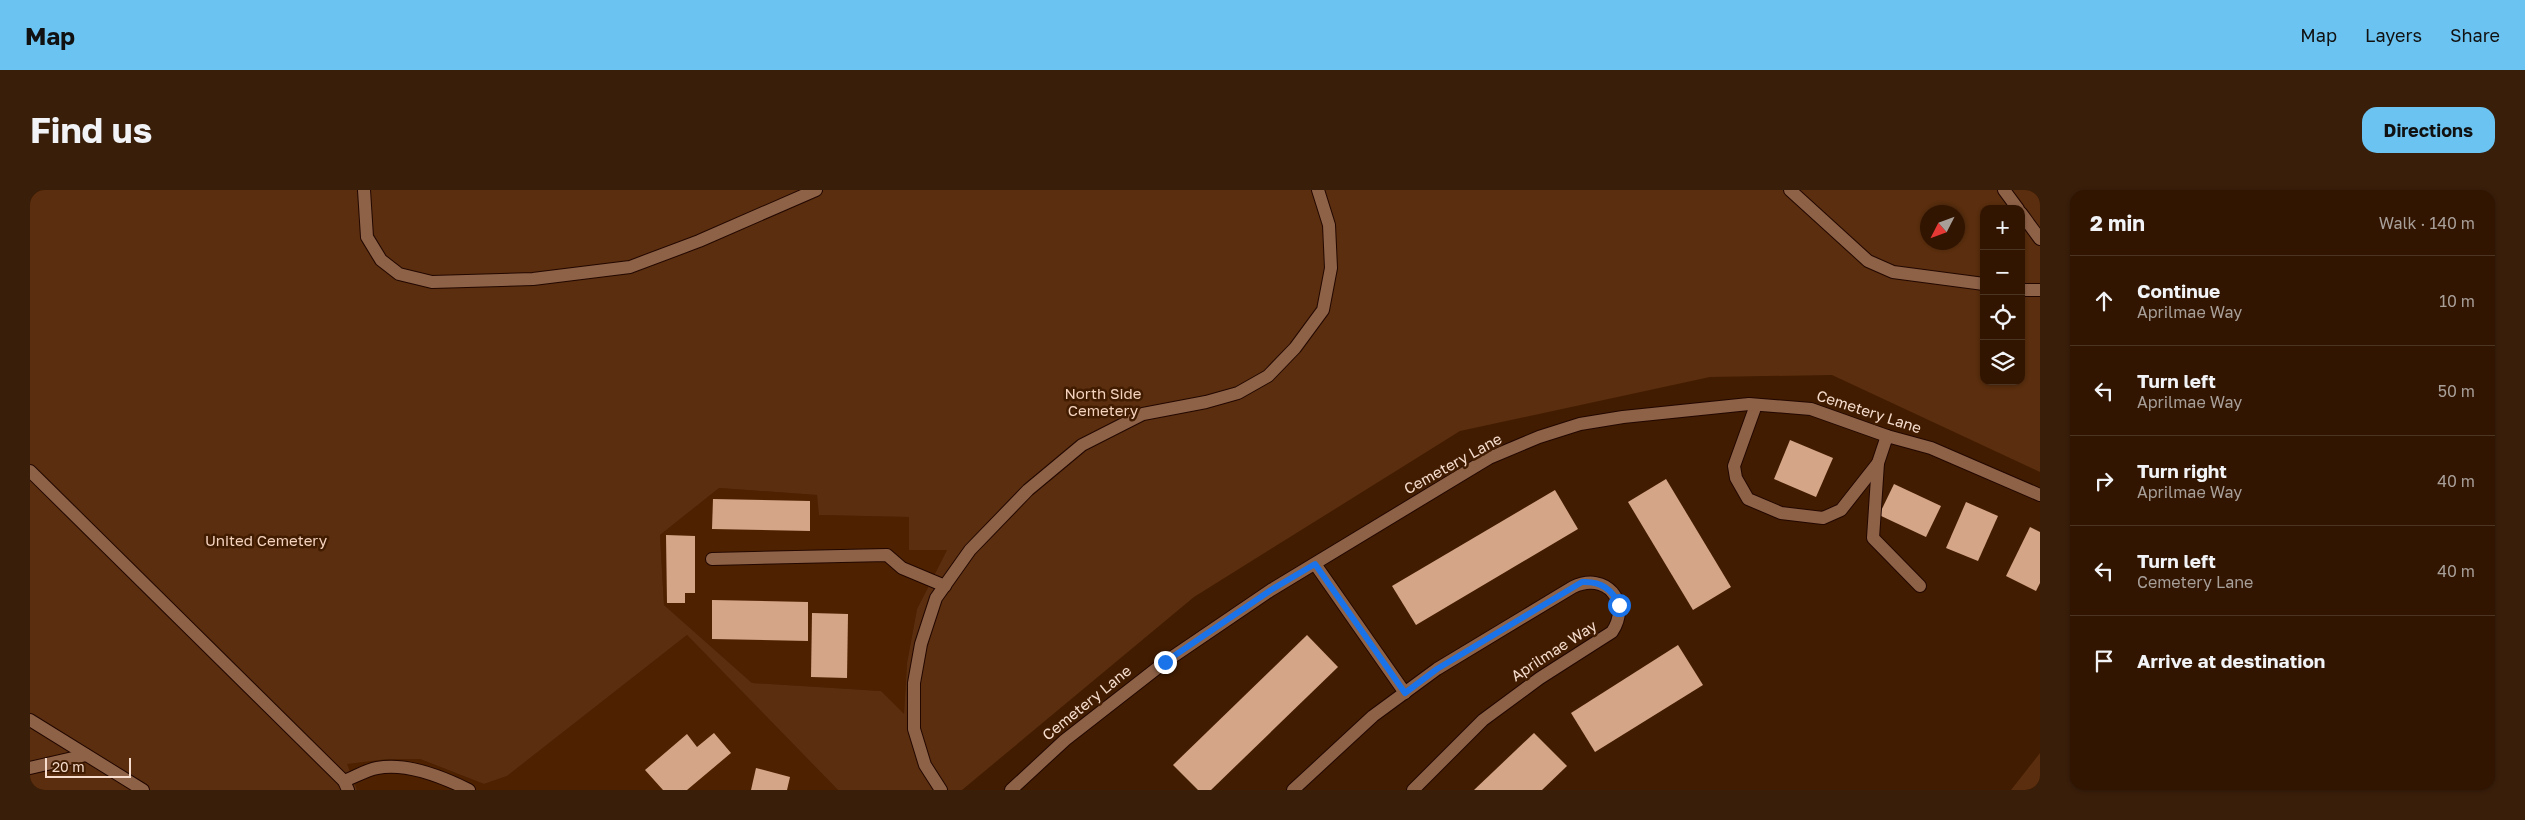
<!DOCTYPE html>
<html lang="en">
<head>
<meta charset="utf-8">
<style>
  :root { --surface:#311500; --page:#391e0a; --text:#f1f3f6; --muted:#a89f99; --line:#4c3422; --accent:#6ac3f1 }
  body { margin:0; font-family:"Golos Text",sans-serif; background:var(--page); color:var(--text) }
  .controls { position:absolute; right:15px; top:15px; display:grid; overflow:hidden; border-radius:10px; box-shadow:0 1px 4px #0004 }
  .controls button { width:45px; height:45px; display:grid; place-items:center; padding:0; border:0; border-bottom:1px solid var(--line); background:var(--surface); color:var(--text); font:25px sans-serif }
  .compass { position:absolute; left:1890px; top:15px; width:45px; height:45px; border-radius:50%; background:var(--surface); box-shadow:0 1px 4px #0004; rotate:228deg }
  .scale { position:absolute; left:15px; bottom:12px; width:86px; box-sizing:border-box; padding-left:5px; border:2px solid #f5dccd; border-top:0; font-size:14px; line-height:18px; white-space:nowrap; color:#f5dccd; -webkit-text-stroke:4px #411c00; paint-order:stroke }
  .stop { position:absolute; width:15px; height:15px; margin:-11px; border:4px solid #1a73e8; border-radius:50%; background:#fff }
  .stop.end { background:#1a73e8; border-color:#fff; box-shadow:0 1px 5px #0008 }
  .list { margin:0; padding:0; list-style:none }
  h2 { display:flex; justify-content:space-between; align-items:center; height:65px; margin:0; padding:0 20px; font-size:21px }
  h2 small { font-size:16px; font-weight:400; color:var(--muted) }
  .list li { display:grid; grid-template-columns:32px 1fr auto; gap:15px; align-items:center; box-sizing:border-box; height:90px; padding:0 20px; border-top:1px solid var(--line) }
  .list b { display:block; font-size:19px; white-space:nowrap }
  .list p { margin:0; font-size:16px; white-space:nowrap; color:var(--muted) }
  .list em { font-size:16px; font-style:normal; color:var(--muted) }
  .icon { flex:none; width:28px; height:28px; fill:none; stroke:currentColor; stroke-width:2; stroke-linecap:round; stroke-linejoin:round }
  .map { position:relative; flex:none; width:2010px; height:600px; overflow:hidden; border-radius:15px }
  header { display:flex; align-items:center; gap:30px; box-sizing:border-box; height:70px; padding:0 25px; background:var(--accent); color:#111 }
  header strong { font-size:24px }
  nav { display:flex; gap:28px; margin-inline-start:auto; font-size:18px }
  .intro { display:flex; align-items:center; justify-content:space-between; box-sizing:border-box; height:120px; padding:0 30px }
  h1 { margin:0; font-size:35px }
  .button { padding:12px 22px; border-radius:15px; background:var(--accent); color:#111; font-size:18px; font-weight:700 }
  main { display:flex; gap:30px; padding:0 30px }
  aside { flex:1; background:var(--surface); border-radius:15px; box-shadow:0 1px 4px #0004 }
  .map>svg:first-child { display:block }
  .built { fill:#4e2200 }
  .green { fill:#5a2e0e; fill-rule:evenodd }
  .building { fill:#d5a588 }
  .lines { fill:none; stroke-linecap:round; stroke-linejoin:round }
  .service-casing { stroke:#220700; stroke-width:14 }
  .minor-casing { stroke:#220700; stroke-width:14 }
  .tertiary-casing { stroke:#220700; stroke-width:14 }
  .service { stroke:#8e6247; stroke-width:12 }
  .minor { stroke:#8e6247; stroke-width:12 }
  .tertiary { stroke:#8e6247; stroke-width:12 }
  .route { stroke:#1a73e8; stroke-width:6 }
  .labels { text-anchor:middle; stroke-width:5; stroke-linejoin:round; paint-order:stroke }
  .park-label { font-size:15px; fill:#f4d3bf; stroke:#411c00 }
  .street-label { font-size:15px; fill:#f5dccd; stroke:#411c00 }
</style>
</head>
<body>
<header>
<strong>Map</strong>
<nav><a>Map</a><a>Layers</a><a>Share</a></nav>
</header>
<div class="intro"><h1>Find us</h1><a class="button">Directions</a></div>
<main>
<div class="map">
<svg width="2010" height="600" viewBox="0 0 2010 600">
  <rect width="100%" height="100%" fill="#411c00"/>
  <!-- built -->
  <g class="built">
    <path d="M689 298 787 305 790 325 879 327 917 360 887 419 877 473 874 525 851 501 722 493 634 415 630 345Z"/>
    <path d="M657 445 808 600H327L316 573 358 569H390L454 594 477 586Z"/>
  </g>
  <!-- green -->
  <g class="green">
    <path d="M0 0H2010V282L1802 185 1680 187 1430 241 1164 407 932 600H808L657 445 477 586 454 594 390 569H358L317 574 327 600H0ZM1954 19H1991V191H1954ZM1898 22H1928V52H1898ZM689 298 787 305 789 325 879 327V360H917L887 419 877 473 874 524 851 501 722 493 634 415 630 345Z"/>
    <path d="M2010 563V600H1981Z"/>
  </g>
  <!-- building -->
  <g class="building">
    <path d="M1760 250 1803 268 1786 307 1744 289Z"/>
    <path d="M1636 289 1701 397 1663 420 1598 312Z"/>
    <path d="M1864 294 1911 316 1896 347 1849 325Z"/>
    <path d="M1525 300 1548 339 1386 435 1362 396Z"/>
    <path d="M683 309 780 311V341L682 339Z"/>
    <path d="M1936 312 1968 326 1948 371 1916 358Z"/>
    <path d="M2000 337 2010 342V393L2006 401 1976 386Z"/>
    <path d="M636 345 665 346V403H655V413H637Z"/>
    <path d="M682 410 778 412V451L682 449Z"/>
    <path d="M782 423 818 424 817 488 781 487Z"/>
    <path d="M1277 445 1308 477 1181 600H1168L1143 575Z"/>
    <path d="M1648 455 1673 495 1565 562 1541 523Z"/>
    <path d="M684 543 701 563 657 600H633L615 580 657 544 667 557Z"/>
    <path d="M1504 543 1537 576 1512 600H1444Z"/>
    <path d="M726 578 760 587 757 600H721Z"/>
  </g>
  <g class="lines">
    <!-- service casing -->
    <g class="service-casing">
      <g id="service">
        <path d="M334 0 337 47 351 70 369 84 402 92 503 89 600 77 669 51 786 0"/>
        <path d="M1760 0 1838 71 1863 82 1954 94"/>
        <path d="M1974 0 1988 19"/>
        <path d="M1991 23 2010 49"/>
        <path d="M1991 100H2010"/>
        <path d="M1726 215 1704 276 1706 288 1718 309 1751 323 1793 328 1811 320 1848 273 1857 246"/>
        <path d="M1848 273 1843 348 1890 396"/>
        <path d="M0 281 314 591 318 600"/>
        <path d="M682 369 857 365 872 378 915 396"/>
        <path d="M0 530 113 600"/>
        <path d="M0 578 56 565"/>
        <path d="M314 591C325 587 336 580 347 578 377 572 413 587 439 600"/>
        <path d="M911 600 895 575 884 539V493L891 454 906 408 940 360 998 300 1052 255 1113 224 1176 212 1208 203 1238 186 1265 158 1293 120 1301 78 1299 35 1288 0"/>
      </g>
    </g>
    <!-- minor casing -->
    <g class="minor-casing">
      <g id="minor">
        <path d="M1285 374 1375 503"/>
        <path d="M1263 600 1343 526 1407 479 1543 397C1576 381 1602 412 1582 442L1510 488 1453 530 1383 600"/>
      </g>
    </g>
    <!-- tertiary casing -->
    <g class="tertiary-casing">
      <path id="tertiary" d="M981 600 1035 550 1135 472 1241 400 1459 268 1509 247 1550 234 1593 227 1719 214 1781 219 1857 246 1901 258 2010 305"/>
    </g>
    <!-- service -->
    <use href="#service" class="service"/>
    <!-- minor -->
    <use href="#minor" class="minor"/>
    <!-- tertiary -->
    <use href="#tertiary" class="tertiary"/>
  </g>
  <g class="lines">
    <!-- route -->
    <path class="route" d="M1135 472 1241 400 1285 374 1375 503 1407 479 1552 392C1570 391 1582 398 1589 415"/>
  </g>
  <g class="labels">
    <!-- park labels -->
    <g class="park-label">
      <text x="1073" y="209">North Side<tspan x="1073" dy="17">Cemetery</tspan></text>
      <text x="236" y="356">United Cemetery</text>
    </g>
    <!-- street labels -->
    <g class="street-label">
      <text transform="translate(1839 222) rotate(18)" y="5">Cemetery Lane</text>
      <text transform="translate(1423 274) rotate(-29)" y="5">Cemetery Lane</text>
      <text transform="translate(1524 461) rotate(-33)" y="5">Aprilmae Way</text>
      <text transform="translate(1057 513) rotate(-39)" y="5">Cemetery Lane</text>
    </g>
  </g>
</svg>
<div class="controls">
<button>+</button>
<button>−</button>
<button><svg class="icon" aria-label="locate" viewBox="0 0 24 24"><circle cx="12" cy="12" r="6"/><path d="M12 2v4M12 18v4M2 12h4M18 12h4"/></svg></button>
<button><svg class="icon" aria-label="layers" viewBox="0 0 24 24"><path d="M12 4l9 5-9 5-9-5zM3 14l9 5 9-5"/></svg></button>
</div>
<svg class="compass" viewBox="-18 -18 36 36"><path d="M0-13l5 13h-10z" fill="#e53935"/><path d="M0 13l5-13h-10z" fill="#a89f99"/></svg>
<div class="scale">20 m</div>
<div class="stop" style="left:1589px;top:415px"></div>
<div class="stop end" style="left:1135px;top:472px"></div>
</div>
<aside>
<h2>2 min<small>Walk · 140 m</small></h2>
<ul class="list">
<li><svg class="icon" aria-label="ahead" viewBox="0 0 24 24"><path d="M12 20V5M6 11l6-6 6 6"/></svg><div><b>Continue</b><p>Aprilmae Way</p></div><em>10 m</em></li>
<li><svg class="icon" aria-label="left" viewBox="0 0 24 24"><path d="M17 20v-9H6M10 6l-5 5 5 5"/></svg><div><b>Turn left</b><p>Aprilmae Way</p></div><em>50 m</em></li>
<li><svg class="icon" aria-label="right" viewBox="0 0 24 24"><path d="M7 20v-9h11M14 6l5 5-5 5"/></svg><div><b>Turn right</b><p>Aprilmae Way</p></div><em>40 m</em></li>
<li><svg class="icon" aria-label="left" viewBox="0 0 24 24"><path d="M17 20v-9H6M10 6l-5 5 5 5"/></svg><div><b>Turn left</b><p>Cemetery Lane</p></div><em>40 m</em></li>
<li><svg class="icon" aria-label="arrive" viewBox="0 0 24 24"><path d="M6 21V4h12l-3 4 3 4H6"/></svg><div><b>Arrive at destination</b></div></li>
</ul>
</aside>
</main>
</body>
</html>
